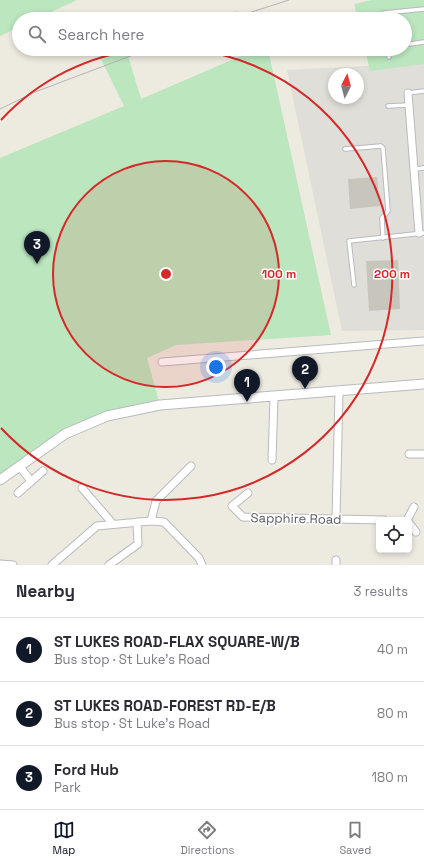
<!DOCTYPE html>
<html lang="en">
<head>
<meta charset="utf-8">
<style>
  :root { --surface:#fff; --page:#f2f2f3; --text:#2b2b33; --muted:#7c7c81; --line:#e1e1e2; --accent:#111827 }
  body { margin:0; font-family:"Space Grotesk",sans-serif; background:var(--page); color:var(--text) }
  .controls { position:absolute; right:12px; bottom:12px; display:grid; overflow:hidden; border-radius:6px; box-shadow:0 2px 6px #0003 }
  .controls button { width:36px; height:36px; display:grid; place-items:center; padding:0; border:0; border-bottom:1px solid var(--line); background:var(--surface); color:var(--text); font:20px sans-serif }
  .compass { position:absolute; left:328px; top:68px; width:36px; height:36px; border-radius:50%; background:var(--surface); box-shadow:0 2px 6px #0003; rotate:6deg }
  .you { position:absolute; left:216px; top:367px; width:14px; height:14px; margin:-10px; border:3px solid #fff; border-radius:50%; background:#1a73e8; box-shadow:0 0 0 6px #1a73e833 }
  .badge { display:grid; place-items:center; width:26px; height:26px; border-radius:50%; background:var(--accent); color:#fff; font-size:13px; font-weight:700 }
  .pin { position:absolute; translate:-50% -33px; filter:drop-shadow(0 1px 2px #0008) }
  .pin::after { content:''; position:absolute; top:21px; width:14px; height:12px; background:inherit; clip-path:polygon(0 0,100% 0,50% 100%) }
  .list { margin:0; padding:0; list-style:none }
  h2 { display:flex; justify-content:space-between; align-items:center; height:52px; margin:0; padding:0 16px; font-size:17px }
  h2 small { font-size:13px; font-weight:400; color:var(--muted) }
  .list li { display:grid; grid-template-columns:26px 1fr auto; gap:12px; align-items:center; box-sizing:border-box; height:64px; padding:0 16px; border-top:1px solid var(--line) }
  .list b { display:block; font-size:15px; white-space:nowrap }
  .list p { margin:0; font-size:13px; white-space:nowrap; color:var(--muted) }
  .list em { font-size:13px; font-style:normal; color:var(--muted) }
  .icon { flex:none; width:22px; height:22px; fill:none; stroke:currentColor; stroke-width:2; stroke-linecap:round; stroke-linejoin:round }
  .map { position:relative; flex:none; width:424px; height:565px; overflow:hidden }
  .search { position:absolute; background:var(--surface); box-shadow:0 2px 6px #0003; left:12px; right:12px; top:12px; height:44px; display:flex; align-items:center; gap:10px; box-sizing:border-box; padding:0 14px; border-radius:22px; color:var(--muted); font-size:15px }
  .sheet { height:244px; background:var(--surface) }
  nav { display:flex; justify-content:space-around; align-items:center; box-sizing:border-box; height:56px; border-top:1px solid var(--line); background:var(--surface); font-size:11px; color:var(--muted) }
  nav a { display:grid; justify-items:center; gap:2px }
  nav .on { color:var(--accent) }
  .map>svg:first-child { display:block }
  .industrial { fill:#e0ded8; fill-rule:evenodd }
  .green { fill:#bbe6be }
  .building { fill:#c8c5bd }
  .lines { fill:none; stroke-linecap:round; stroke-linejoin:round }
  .service-casing { stroke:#b8bac0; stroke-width:5.5 }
  .minor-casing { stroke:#b8bac0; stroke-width:9 }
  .tertiary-casing { stroke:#b8bac0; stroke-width:11 }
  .service { stroke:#fff; stroke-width:3.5 }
  .minor { stroke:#fff; stroke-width:7 }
  .tertiary { stroke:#fff; stroke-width:9 }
  .tram { stroke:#b4b5b5; stroke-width:1 }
  .ring { fill:none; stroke:#d62828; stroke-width:2 }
  .labels { text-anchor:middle; stroke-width:3; stroke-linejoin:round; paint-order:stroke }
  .street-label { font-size:13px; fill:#595c62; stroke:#fff }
  .centre { fill:#d62828; stroke:#fff; stroke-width:2 }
  .ring-label { font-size:12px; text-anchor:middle; font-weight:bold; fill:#d62828; stroke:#fff; stroke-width:3; stroke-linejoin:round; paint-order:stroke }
</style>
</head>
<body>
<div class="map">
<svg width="424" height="565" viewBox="0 0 424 565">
  <rect width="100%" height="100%" fill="#edebe0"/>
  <!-- industrial -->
  <path class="industrial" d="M424 63V330L342 331 287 70ZM334 74H358V98H334Z"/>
  <!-- green -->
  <g class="green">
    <path d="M0 0H77L36 19H19V27L0 36Z"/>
    <path d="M372 0H424V64L370 71 365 49H405V19H358L354 4Z"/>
    <path d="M108 49H126L141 99 257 49H268L331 335 176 345 147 358 160 405 107 416 65 434 0 480V158L124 106 98 53Z"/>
  </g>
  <!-- building -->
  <g class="building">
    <path d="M377 177 380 206 350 209 348 179Z"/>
    <path d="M398 260 400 309 369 311 366 261Z"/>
  </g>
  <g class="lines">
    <!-- service casing -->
    <g class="service-casing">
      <g id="service">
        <path d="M385 19 384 13 424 9"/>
        <path d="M410 44 424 42"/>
        <path d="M388 49 389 57"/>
        <path d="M408 93 424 91"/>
        <path d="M388 106 409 105"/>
        <path d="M345 149 381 146 383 148 388 211 382 218 383 238"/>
        <path d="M415 169 424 168"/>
        <path d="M354 285 349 241 424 233"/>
      </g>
    </g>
    <!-- minor casing -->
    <g class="minor-casing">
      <g id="minor">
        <path d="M408 93 419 233"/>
        <path d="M162 362 424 341"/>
        <path d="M409 454H424"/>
        <path d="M272 460 274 397"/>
        <path d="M20 467 31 481"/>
        <path d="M82 488 113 524"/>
        <path d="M18 493 43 471"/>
        <path d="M248 493 232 506 243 517 384 520"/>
        <path d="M336 519 339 392"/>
        <path d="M407 520 414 507"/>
        <path d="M151 521 156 501 191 466"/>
        <path d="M409 523 416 532"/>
        <path d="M0 564 13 565"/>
        <path d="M52 565 97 526 151 521 164 522 199 558 202 565"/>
        <path d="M109 565 138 544 137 522"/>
        <path d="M336 565V560"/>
      </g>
    </g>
    <!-- tertiary casing -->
    <g class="tertiary-casing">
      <path id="tertiary" d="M0 480 65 434 107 416 160 405 424 384"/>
    </g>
    <!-- service -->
    <use href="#service" class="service"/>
    <!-- minor -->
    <use href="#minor" class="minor"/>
    <!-- tertiary -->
    <use href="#tertiary" class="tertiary"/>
    <!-- tram -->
    <g class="tram">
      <path d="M217 19 236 12"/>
      <path d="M230 19 289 0"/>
      <path d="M0 109 35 92 149 49"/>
    </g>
  </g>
  <!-- distance rings -->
  <circle cx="166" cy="274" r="113" fill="#d62828" fill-opacity=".12"/>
  <g class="ring">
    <circle cx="166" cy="274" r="113"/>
    <path d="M1 120A226 226 0 0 1 144 49M188 49A226 226 0 1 1 1 428"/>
  </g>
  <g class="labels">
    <!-- street labels -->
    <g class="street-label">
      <text transform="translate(296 518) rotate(1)" y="5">Sapphire Road</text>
    </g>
  </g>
  <circle cx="166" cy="274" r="6" class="centre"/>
  <g class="ring-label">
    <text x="279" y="278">100 m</text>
    <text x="392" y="278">200 m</text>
  </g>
</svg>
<div class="controls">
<button><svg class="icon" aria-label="locate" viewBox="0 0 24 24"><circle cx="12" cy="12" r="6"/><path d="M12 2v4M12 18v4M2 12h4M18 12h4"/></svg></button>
</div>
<svg class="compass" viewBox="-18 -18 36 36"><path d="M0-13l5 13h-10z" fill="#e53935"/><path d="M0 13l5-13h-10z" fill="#7c7c81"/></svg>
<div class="you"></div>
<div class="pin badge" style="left:247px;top:402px">1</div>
<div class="pin badge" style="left:305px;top:389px">2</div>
<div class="pin badge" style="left:37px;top:264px">3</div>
<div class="search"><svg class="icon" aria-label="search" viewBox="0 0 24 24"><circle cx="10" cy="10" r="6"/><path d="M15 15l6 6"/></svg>Search here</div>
</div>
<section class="sheet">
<h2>Nearby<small>3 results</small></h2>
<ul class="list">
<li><span class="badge">1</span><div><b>ST LUKES ROAD-FLAX SQUARE-W/B</b><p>Bus stop · St Luke's Road</p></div><em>40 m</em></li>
<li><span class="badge">2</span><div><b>ST LUKES ROAD-FOREST RD-E/B</b><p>Bus stop · St Luke's Road</p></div><em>80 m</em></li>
<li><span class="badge">3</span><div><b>Ford Hub</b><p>Park</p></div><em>180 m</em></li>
</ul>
</section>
<nav>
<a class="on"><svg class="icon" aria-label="map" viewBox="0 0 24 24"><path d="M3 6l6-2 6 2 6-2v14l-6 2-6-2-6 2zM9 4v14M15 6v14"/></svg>Map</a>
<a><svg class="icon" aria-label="directions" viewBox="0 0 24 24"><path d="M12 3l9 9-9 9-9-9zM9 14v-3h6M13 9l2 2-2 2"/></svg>Directions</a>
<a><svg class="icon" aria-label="saved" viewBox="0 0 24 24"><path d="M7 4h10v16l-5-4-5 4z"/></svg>Saved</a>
</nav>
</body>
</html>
